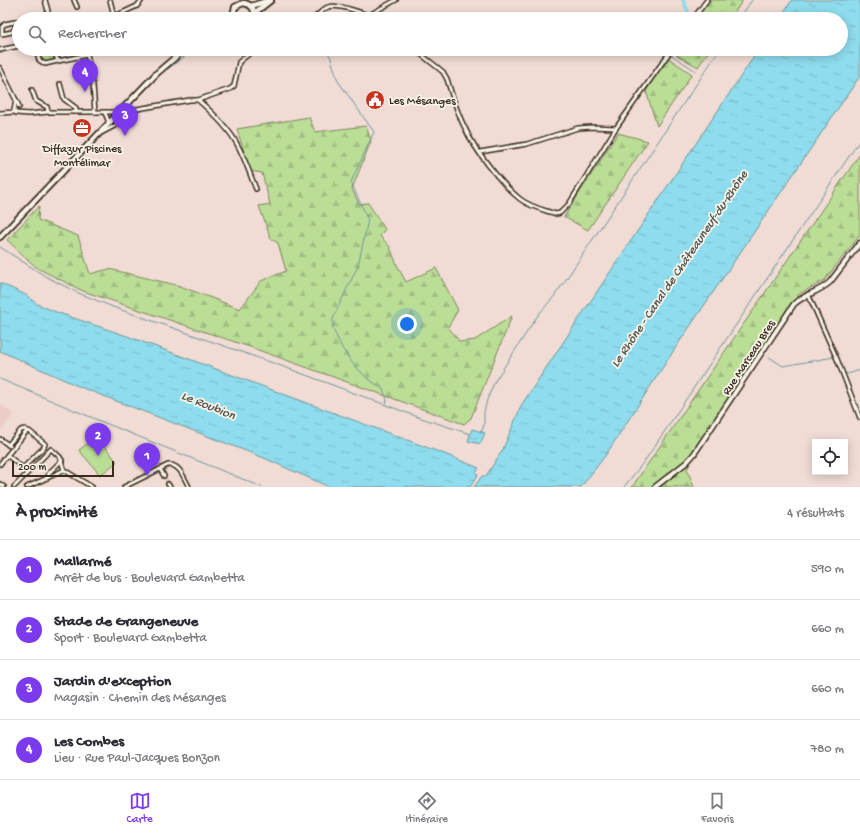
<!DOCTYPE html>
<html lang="fr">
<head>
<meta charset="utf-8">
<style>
  :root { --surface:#fff; --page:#f7f7f7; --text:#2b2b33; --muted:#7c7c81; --line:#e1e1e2; --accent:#7c3aed }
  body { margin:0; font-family:"Gochi Hand",sans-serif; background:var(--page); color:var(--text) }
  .controls { position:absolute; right:12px; bottom:12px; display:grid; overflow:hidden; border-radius:0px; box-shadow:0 2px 10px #0003 }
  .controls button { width:36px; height:36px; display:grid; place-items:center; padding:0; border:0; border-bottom:1px solid var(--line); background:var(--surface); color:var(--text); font:20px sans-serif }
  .scale { position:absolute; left:12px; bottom:10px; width:102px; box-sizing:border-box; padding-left:4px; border:2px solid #3b2a1e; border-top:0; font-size:11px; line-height:14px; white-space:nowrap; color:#3b2a1e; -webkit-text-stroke:3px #f7f3e8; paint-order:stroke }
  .you { position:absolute; left:407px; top:324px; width:14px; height:14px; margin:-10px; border:3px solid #fff; border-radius:50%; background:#1a73e8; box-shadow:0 0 0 6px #1a73e833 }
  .badge { display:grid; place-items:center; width:26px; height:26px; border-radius:50%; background:var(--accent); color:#fff; font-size:13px; font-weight:700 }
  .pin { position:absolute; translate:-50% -33px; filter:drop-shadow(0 1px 2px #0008) }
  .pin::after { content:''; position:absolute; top:21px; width:14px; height:12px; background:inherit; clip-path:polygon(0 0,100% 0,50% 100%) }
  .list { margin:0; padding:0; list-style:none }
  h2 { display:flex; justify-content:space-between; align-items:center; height:52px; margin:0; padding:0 16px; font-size:17px }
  h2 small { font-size:13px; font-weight:400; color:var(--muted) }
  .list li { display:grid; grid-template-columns:26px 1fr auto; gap:12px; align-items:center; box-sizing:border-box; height:60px; padding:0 16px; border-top:1px solid var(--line) }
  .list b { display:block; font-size:15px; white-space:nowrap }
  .list p { margin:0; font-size:13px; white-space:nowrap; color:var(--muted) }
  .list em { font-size:13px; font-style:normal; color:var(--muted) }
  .icon { flex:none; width:22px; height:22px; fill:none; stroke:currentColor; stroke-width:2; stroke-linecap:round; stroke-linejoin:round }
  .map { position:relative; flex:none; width:860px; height:487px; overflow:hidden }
  .search { position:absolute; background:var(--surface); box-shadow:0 2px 10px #0003; left:12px; right:12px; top:12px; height:44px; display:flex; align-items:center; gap:10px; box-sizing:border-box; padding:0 14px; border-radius:22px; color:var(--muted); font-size:15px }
  .sheet { height:292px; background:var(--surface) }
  nav { display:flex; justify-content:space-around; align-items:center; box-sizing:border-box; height:56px; border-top:1px solid var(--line); background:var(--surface); font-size:11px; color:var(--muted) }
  nav a { display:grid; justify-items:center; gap:2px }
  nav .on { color:var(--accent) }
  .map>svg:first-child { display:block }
  .built { fill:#ecccc6 }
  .grass { fill:url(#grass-dots); stroke:#7b845a }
  .forest { fill:url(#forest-firs); stroke:#7b845a }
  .garden { fill:#bbde97; stroke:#7b845a }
  .water { fill:url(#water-ripples); stroke:#6d959a }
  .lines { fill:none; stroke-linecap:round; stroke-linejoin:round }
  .stream { stroke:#6d959a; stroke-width:1 }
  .canal { stroke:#8edced; stroke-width:3.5 }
  .street-tunnel { stroke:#ccb8b0; stroke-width:3; stroke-dasharray:3 1.5; stroke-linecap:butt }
  .street-casing { stroke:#3b2a1e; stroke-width:6 }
  .secondary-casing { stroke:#3b2a1e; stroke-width:7 }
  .primary-casing { stroke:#3b2a1e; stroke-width:8 }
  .street { stroke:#f7f3e8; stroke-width:3 }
  .secondary { stroke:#f7f3e8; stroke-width:4 }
  .primary { stroke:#f7f3e8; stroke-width:4.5 }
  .labels { text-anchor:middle; stroke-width:3.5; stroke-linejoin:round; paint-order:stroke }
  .poi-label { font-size:12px; fill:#3b2a1e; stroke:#f7f3e8; text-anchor:start }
  .street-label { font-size:12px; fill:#3b2a1e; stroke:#f7f3e8 }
  .water-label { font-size:13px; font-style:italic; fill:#505652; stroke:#f7f3e8 }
</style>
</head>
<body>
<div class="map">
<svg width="860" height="487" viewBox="0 0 860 487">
  <defs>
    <pattern id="grass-dots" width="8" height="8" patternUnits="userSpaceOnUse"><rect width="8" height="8" fill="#bbde97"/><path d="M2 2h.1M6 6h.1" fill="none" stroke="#a2bf82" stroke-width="1.8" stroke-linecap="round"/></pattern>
    <pattern id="forest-firs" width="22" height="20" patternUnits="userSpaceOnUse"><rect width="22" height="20" fill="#bbde97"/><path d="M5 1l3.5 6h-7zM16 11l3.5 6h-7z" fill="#a2bf82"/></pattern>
    <pattern id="water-ripples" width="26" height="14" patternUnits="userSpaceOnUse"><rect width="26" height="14" fill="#8edced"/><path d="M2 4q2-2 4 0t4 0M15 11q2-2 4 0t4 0" fill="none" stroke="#7bbdcb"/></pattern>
  </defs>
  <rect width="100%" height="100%" fill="#f0dcd4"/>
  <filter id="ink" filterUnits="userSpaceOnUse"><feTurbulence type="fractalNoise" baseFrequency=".025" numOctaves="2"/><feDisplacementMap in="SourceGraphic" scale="8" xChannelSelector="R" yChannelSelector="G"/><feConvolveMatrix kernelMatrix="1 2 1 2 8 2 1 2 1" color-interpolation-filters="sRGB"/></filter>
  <g filter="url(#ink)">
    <!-- built -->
    <path class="built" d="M0 404 14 414 0 432Z"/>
    <!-- grass -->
    <circle class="grass" cx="47" cy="55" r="7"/>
    <!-- forest -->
    <g class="forest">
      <path d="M711 0H743L730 19H697L707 3Z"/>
      <path d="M678 49H710L698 67 675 54Z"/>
      <path d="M668 58 692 74 657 126 646 91Z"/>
      <path d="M309 117 315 132 366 126 371 141 352 189 359 204 368 203 385 229 380 236 390 247 397 265 406 282 436 268 458 310 448 327 460 342 475 340 512 316 471 418 464 424 247 346 83 291 37 268 7 240 39 206 38 220 78 236 90 274 109 269 180 286 240 309 261 281 286 271 278 243 271 239 259 206 270 204 262 173 250 171 237 129Z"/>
      <path d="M618 133 648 141 588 230 564 217Z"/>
      <path d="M860 154V235L824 281 799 294 731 393 687 469 694 487H632Z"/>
    </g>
    <!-- garden -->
    <path class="garden" d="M97 436 117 462 100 475 79 450Z"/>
    <!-- water -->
    <g class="water">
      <path d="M792 0H860V76L678 344 605 456 581 487H474L482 476H486L503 449 522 404 759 49H841V19H779Z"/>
      <path d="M0 283 26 295 37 304 56 312 127 336 442 453 479 468 476 473 478 475 470 487H329L264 458 80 387 0 351Z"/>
      <path d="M472 429 485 433 480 444 468 441Z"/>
    </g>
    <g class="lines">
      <!-- stream -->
      <g class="stream">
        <path d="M739 19 752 0"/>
        <path d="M326 49 330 56 338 81 374 132 351 182 368 220 358 266 338 307 333 319V329L342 348 353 364 366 377 383 389 387 400 386 405"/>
        <path d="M671 53 670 54 696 71"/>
        <path d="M168 69 195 49"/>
        <path d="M0 247 45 276 76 292 113 307 287 368 418 417 470 434"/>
        <path d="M818 313 845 373 848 374 860 370"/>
        <path d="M769 357 783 366 834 357"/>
        <path d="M0 379 93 418 262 487"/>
        <path d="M481 433 484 425V412L487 400 495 381 538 315 552 299 565 281 720 49"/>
        <path d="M624 487 646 459 860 140"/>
      </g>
      <!-- canal -->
      <path class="canal" d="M683 0 690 16"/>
      <!-- street-tunnel -->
      <path class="street-tunnel" d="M164 476 168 484"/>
      <!-- street casing -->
      <g class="street-casing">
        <g id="street">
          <path d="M74 0 77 7"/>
          <path d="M110 0 114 16"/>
          <path d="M369 15 396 0"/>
          <path d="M26 19 46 15 48 11 45 0"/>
          <path d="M109 19 137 6 142 0"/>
          <path d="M313 19C318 15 323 9 328 7 338 4 366 13 374 19"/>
          <path d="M693 19 707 0"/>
          <path d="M15 22 16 27 12 32 2 34V27L5 24 19 21"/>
          <path d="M36 49 39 60 45 64 58 61 53 49"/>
          <path d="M86 49 93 85 95 112"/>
          <path d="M414 49 437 67 443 72 447 79C452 95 457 113 465 128 474 149 502 185 520 199 530 207 544 210 556 214L560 213 569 204 616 128"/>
          <path d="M0 50 19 46"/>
          <path d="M58 61 87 55"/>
          <path d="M0 68 18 104 19 107"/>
          <path d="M60 84 64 99 76 108V112"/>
          <path d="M32 90 36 101 47 107 48 112"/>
          <path d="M16 100 14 110 16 113 29 114 48 112H120L122 117 127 116"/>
          <path d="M198 100C213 113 228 127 237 144 245 158 250 175 256 189"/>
          <path d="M0 113 15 112"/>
          <path d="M105 113 108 120V125"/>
          <path d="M101 133 120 123 132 112 137 109 190 100H198L230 89 234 86 239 62 255 49"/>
          <path d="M480 152 527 144 578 128 592 127 616 128 672 49"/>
          <path d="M808 294 837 359 860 418"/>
          <path d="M0 439 10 446"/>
          <path d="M8 445 21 430 25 429 27 431"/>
          <path d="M62 460 49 473 47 478 64 470"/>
          <path d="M0 464 26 432 29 431 45 444 44 447 23 468 7 455"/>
          <path d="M160 469 164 476"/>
          <path d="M0 484 4 487"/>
          <path d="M168 484 170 487"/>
          <path d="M14 487 51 449 60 457 64 470 92 487"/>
          <path d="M27 487 47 478"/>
          <path d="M124 487 168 465C180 464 184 478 189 487"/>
        </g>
      </g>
      <!-- secondary casing -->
      <g class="secondary-casing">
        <path id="secondary" d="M655 487 687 462 694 454 794 304C805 294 819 292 830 282L860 243"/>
      </g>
      <!-- primary casing -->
      <g class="primary-casing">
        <g id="primary">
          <path d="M251 6 267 1"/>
          <path d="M229 19 233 15 235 7 243 3C251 4 254 8 255 15"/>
          <path d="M254 19 257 11 271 0"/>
          <path d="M0 237 157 73 185 49"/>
        </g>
      </g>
      <!-- street -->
      <use href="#street" class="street"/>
      <!-- secondary -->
      <use href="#secondary" class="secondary"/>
      <!-- primary -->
      <use href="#primary" class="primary"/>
    </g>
  </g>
  <!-- icons -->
  <defs>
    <g id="civic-disc" transform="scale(1)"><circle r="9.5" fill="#c8321e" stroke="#f7f3e8"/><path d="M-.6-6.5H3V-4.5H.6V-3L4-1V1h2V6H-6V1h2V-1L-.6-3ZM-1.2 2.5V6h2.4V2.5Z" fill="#fff"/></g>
    <g id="office-disc" transform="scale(1)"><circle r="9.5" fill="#c8321e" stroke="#f7f3e8"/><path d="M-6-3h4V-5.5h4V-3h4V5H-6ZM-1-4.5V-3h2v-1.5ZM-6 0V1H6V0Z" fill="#fff"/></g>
  </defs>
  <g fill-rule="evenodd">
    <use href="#civic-disc" x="375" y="100"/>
    <use href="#office-disc" x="82" y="128"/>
  </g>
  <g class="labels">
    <!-- poi labels -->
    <g class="poi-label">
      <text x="389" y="104">Les Mésanges</text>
      <text x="82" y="152" text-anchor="middle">Diffazur Piscines<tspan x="82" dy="14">Montélimar</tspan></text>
    </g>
    <!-- street labels -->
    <g class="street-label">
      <text transform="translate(748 357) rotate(-57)" y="4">Rue Marceau Bres</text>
    </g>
    <!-- water labels -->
    <g class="water-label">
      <text transform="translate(678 268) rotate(-56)" y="5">Le Rhône - Canal de Châteauneuf-du-Rhône</text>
      <text transform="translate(209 404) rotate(22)" y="5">Le Roubion</text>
    </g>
  </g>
</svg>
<div class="controls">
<button><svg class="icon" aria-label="locate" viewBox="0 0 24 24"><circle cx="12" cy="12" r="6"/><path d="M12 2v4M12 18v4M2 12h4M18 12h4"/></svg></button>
</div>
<div class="scale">200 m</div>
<div class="you"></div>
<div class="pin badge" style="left:147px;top:476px">1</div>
<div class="pin badge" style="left:98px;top:456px">2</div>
<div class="pin badge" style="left:125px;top:136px">3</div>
<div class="pin badge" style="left:85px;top:92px">4</div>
<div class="search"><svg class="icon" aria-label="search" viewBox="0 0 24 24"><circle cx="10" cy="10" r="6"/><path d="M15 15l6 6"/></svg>Rechercher</div>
</div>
<section class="sheet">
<h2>À proximité<small>4 résultats</small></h2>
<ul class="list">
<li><span class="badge">1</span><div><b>Mallarmé</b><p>Arrêt de bus · Boulevard Gambetta</p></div><em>590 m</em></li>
<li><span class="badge">2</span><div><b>Stade de Grangeneuve</b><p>Sport · Boulevard Gambetta</p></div><em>660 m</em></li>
<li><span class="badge">3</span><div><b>Jardin d'exception</b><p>Magasin · Chemin des Mésanges</p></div><em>660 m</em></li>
<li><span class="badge">4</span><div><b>Les Combes</b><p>Lieu · Rue Paul-Jacques Bonzon</p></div><em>780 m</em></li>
</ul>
</section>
<nav>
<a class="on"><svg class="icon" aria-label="map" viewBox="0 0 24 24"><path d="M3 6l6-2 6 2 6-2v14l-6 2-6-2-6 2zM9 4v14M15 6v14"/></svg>Carte</a>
<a><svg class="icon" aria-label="directions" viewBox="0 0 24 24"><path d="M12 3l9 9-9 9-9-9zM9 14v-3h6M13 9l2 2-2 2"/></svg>Itinéraire</a>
<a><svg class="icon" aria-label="saved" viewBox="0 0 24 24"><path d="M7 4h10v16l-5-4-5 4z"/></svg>Favoris</a>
</nav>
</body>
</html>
